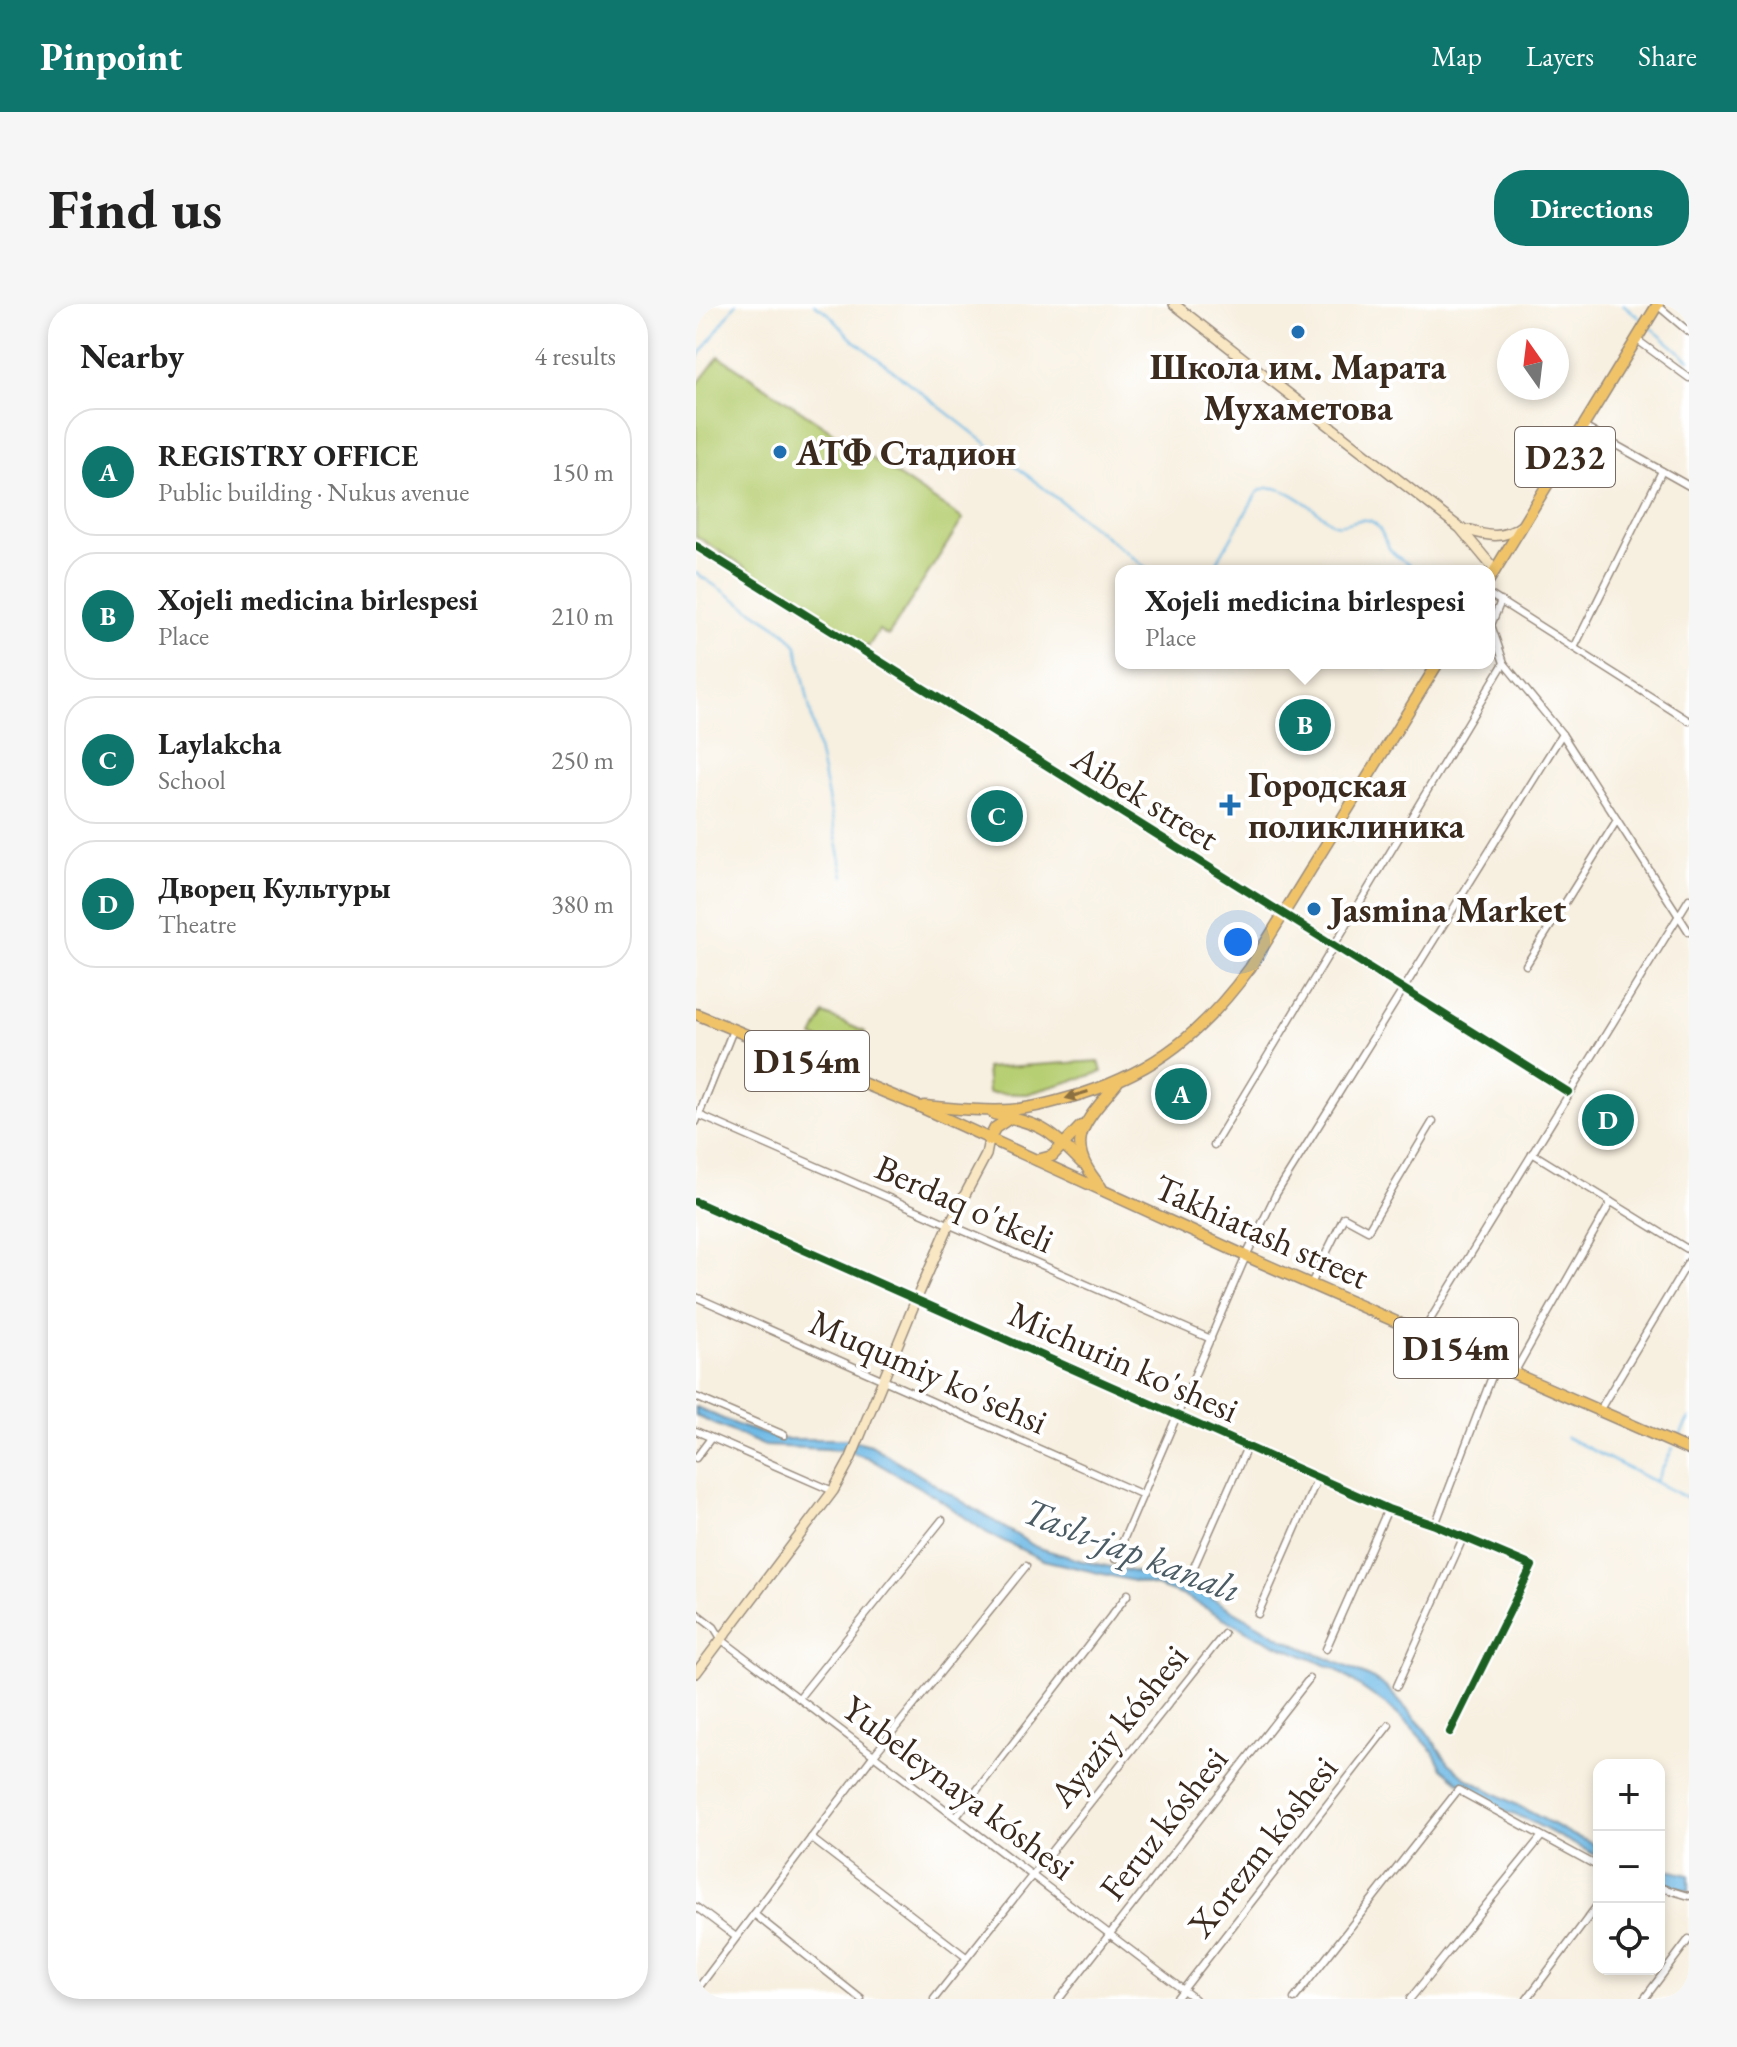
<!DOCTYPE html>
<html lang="en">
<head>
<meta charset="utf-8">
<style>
  :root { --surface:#fff; --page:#f6f6f6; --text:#222; --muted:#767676; --line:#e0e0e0; --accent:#0f766e }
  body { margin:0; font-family:"EB Garamond",serif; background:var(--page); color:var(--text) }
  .controls { position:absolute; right:24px; bottom:24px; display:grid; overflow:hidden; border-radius:16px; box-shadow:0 4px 12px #0003 }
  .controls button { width:72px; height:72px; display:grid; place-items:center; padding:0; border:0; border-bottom:2px solid var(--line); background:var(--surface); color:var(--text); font:40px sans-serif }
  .compass { position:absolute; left:801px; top:24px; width:72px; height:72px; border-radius:50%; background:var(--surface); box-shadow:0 4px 12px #0003; rotate:346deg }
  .you { position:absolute; left:542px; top:638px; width:28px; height:28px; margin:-20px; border:6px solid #fff; border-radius:50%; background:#1a73e8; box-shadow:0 0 0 12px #1a73e833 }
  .badge { display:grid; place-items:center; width:52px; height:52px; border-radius:50%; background:var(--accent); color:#fff; font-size:26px; font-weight:700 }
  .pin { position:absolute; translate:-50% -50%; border:4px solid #fff; box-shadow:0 2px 8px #0006 }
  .popup { position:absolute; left:419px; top:261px; width:380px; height:104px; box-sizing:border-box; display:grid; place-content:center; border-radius:16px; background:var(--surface); filter:drop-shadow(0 2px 6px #0005); font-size:26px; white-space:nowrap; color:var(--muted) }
  .popup b { font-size:30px; color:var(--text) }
  .popup::after { content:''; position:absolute; left:50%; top:100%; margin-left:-16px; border:16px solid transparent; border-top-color:var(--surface) }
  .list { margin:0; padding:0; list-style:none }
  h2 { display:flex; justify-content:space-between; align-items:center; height:104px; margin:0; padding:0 32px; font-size:34px }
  h2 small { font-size:26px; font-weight:400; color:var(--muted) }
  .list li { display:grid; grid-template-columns:52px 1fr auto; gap:24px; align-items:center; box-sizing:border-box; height:128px; margin:0 16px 16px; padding:0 16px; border:2px solid var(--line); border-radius:32px }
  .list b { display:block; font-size:30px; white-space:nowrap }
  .list p { margin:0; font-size:26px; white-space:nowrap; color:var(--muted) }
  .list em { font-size:26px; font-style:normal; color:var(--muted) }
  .icon { flex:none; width:44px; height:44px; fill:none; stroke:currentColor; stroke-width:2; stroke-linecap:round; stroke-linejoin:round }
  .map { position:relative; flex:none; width:993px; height:1695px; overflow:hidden; border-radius:32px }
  header { display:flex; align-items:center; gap:48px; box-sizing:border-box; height:112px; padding:0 40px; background:var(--accent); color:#fff }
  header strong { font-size:38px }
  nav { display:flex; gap:44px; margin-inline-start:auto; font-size:28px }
  .intro { display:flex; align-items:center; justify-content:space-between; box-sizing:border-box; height:192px; padding:0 48px }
  h1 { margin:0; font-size:56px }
  .button { padding:20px 36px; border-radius:32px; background:var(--accent); color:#fff; font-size:28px; font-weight:700 }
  main { display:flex; gap:48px; padding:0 48px }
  aside { flex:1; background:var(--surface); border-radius:32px; box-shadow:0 4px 12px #0003 }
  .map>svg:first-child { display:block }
  .green { fill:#b7cf73; stroke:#797c48; stroke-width:2 }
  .water { fill:#6db9e6; stroke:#547282; stroke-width:2 }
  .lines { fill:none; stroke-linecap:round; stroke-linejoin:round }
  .stream { stroke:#6db9e6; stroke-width:2 }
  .street-casing { stroke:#998c7e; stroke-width:9 }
  .secondary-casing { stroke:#998c7e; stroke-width:12 }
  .primary-casing { stroke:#998c7e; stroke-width:13 }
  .street { stroke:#fff; stroke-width:6 }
  .secondary { stroke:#f9e7c3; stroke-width:9 }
  .primary { stroke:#f0c369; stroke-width:10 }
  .cycleway-casing { stroke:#fff; stroke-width:13 }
  .cycleway { stroke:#1b5e20; stroke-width:8 }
  .oneway { fill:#8c6f40 }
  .poi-dot { fill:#1f6fb2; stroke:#fff; stroke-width:3 }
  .labels { text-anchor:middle; stroke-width:8; stroke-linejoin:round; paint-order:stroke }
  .shield { fill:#fff; stroke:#766a62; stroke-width:2 }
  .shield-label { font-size:34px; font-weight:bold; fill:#3b2a1e }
  .poi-label { font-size:36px; font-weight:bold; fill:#3b2a1e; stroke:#fff; text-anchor:start }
  .street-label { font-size:36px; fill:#3b2a1e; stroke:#fff }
  .water-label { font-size:38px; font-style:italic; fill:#4c5c64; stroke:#fff }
</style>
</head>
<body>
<header>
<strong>Pinpoint</strong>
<nav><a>Map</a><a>Layers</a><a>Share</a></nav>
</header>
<div class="intro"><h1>Find us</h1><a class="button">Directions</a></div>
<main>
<aside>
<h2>Nearby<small>4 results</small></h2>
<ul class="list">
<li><span class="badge">A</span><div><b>REGISTRY OFFICE</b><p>Public building · Nukus avenue</p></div><em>150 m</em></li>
<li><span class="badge">B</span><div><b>Xojeli medicina birlespesi</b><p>Place</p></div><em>210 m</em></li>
<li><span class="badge">C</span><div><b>Laylakcha</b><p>School</p></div><em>250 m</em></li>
<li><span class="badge">D</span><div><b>Дворец Культуры</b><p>Theatre</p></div><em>380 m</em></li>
</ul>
</aside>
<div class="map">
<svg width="993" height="1695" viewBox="0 0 993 1695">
  <rect width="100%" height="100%" fill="#fff"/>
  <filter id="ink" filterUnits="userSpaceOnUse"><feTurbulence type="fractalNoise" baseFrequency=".0125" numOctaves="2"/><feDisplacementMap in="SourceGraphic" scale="16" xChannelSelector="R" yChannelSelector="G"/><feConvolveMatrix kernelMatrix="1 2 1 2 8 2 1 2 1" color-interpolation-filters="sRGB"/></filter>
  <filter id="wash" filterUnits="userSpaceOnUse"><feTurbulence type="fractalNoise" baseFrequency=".006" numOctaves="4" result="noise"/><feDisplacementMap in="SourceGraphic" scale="32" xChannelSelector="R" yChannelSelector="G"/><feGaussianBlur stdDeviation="1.8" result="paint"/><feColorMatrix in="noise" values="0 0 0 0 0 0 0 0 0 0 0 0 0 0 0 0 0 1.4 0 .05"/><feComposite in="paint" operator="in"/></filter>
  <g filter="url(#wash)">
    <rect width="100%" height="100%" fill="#f7efdf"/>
    <!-- green -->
    <g class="green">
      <path d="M23 52 267 215 192 332 183 326 172 343 0 232V82Z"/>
      <path d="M128 710 169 728 158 751 117 733Z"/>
      <path d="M403 757 406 768 331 790 292 789 290 764Z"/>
    </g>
    <!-- water -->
    <g class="water">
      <path d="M0 1103 43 1122 83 1135H152L175 1141 340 1243 386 1257 478 1276 510 1291 589 1336 674 1373 691 1384 727 1423 753 1459 772 1475 879 1532 903 1542V1553L830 1515 805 1506 763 1478 746 1464 737 1447 713 1421 693 1403 639 1365 560 1332 488 1292 463 1283 347 1256 291 1229 240 1193 172 1154 149 1146 69 1142 0 1112Z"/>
      <path d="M963 1564 993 1571V1587L963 1578Z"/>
    </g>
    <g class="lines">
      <!-- stream -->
      <g class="stream">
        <path d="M118 0 132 9 154 33 454 267"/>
        <path d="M927 0 946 16"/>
        <path d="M954 23 993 56"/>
        <path d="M0 56 40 0"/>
        <path d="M516 267 561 189C581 170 619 207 638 220 650 223 663 212 675 217 686 222 687 235 693 244 699 254 714 260 723 267"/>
        <path d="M0 269 89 328 101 342 148 572"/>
        <path d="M689 365 692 359"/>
        <path d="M870 1133 993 1195"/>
        <path d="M982 1135 993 1114"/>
        <path d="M960 1177 977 1144"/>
      </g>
    </g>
  </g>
  <g filter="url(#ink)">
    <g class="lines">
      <!-- street casing -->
      <g class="street-casing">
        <g id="street">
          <path d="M960 0 993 28"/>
          <path d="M940 35 993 74"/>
          <path d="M888 123 993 182"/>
          <path d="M0 242 872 788"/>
          <path d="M793 290 993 417"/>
          <path d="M805 297 795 321 808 359 866 430 993 628"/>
          <path d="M878 344 966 167"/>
          <path d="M830 661 921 516"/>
          <path d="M3 811 515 1035"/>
          <path d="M0 818 37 726"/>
          <path d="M518 841 808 359"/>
          <path d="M836 849 993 946"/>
          <path d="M0 898 692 1205 739 1221 836 1262 754 1428"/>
          <path d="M615 980 648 913 672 926 737 817"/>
          <path d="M0 993 445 1190"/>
          <path d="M726 1029 993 595"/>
          <path d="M818 1069 915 898"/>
          <path d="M0 1093 88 1131"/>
          <path d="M903 1107 993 957"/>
          <path d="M0 1127 137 1187"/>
          <path d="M0 1154 15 1134"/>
          <path d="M739 1221 800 1062"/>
          <path d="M419 1255 550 952 580 890 866 430"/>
          <path d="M493 1274 551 1143"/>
          <path d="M0 1309 18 1323 26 1336 499 1695"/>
          <path d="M562 1310 622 1173"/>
          <path d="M630 1345 692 1205"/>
          <path d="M701 1382 767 1234"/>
          <path d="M103 1394 246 1216"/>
          <path d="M261 1512 432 1290"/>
          <path d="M115 1534 270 1653"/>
          <path d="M963 1583 993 1592"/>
          <path d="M0 1603 40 1633"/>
          <path d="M58 1610 165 1695"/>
          <path d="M0 1687 177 1452 330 1262"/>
          <path d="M0 1690 7 1695"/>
          <path d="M238 1695 528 1330"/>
          <path d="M363 1695 613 1375"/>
          <path d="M480 1695 693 1421"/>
          <path d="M598 1695 762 1486 903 1563"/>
          <path d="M714 1695 845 1533"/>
          <path d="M831 1695 903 1599"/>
          <path d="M948 1695 993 1635"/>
        </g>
      </g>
      <!-- secondary casing -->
      <g class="secondary-casing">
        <g id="secondary">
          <path d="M478 0 764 224 799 266"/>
          <path d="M0 7 5 0"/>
          <path d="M768 225C789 231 806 237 825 222"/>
          <path d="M0 1369 137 1187 154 1156 220 996 253 921 290 851 293 836"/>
        </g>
      </g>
      <!-- primary casing -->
      <g class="primary-casing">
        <g id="primary">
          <path d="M793 276 962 0"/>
          <path d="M0 710 222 802 550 952 993 1146"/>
          <path d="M228 802C256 804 285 808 314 806 338 804 362 797 386 790 461 766 507 728 554 664L742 359"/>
          <path d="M298 810C345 820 352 824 386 859"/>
          <path d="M293 836 299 824 317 812"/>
          <path d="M341 856 356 852 385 822"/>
          <path d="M405 883C365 837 389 819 421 779"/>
        </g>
      </g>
      <!-- street -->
      <use href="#street" class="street"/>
      <!-- secondary -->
      <use href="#secondary" class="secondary"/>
      <!-- primary -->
      <use href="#primary" class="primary"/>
      <!-- cycleway casing -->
      <g class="cycleway-casing">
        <g id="cycleway">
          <path d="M0 242 872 788"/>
          <path d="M0 898 692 1205 739 1221 836 1262 754 1428"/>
        </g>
      </g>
      <!-- cycleway -->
      <use href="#cycleway" class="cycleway"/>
    </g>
    <!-- one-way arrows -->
    <defs><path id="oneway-solid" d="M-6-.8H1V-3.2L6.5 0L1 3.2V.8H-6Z" transform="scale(2)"/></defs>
    <use class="oneway" href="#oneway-solid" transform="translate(381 791) rotate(163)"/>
  </g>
  <!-- markers -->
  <g class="poi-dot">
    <circle cx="602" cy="28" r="8"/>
    <circle cx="84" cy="148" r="8"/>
    <path d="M530 489h8v8h8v8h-8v8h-8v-8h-8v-8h8z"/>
    <circle cx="618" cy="605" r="8"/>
  </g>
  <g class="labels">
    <!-- shield labels -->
    <g class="shield">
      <rect x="819" y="123" width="100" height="60" rx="6"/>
      <rect x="49" y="727" width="124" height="60" rx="6"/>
      <rect x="698" y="1014" width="124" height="60" rx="6"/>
    </g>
    <g class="shield-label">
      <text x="869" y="165">D232</text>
      <text x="111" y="769">D154m</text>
      <text x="760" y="1056">D154m</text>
    </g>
    <!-- poi labels -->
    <g class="poi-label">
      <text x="602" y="75" text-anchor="middle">Школа им. Марата<tspan x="602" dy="41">Мухаметова</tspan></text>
      <text x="100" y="161">АТФ Стадион</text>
      <text x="552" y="493">Городская<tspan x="552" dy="41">поликлиника</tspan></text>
      <text x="634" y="618">Jasmina Market</text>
    </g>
    <!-- street labels -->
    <g class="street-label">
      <text transform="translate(450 493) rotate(32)" y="13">Aibek street</text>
      <text transform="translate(269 899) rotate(24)" y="13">Berdaq o'tkeli</text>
      <text transform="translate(566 927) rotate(24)" y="13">Takhiatash street</text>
      <text transform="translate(428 1057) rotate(24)" y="13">Michurin ko'shesi</text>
      <text transform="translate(233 1067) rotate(24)" y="13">Muqumiy ko'sehsi</text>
      <text transform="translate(422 1421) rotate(-51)" y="13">Ayaziy kóshesi</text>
      <text transform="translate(263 1483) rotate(37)" y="13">Yubeleynaya kóshesi</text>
      <text transform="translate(467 1519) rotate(-52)" y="13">Feruz kóshesi</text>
      <text transform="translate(566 1542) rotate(-52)" y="13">Xorezm kóshesi</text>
    </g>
    <!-- water labels -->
    <g class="water-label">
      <text transform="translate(436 1246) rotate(21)" y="13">Taslı-jap kanalı</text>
    </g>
  </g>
</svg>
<div class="controls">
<button>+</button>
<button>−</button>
<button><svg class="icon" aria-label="locate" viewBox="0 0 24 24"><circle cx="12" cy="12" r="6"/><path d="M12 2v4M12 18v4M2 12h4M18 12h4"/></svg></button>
</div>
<svg class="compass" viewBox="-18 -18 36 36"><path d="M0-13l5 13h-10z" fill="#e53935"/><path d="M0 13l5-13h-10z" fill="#767676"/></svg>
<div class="you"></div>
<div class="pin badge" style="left:485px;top:790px">A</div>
<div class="pin badge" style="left:609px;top:421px">B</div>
<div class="popup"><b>Xojeli medicina birlespesi</b>Place</div>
<div class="pin badge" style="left:301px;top:512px">C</div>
<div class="pin badge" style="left:912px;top:816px">D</div>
</div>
</main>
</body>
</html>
